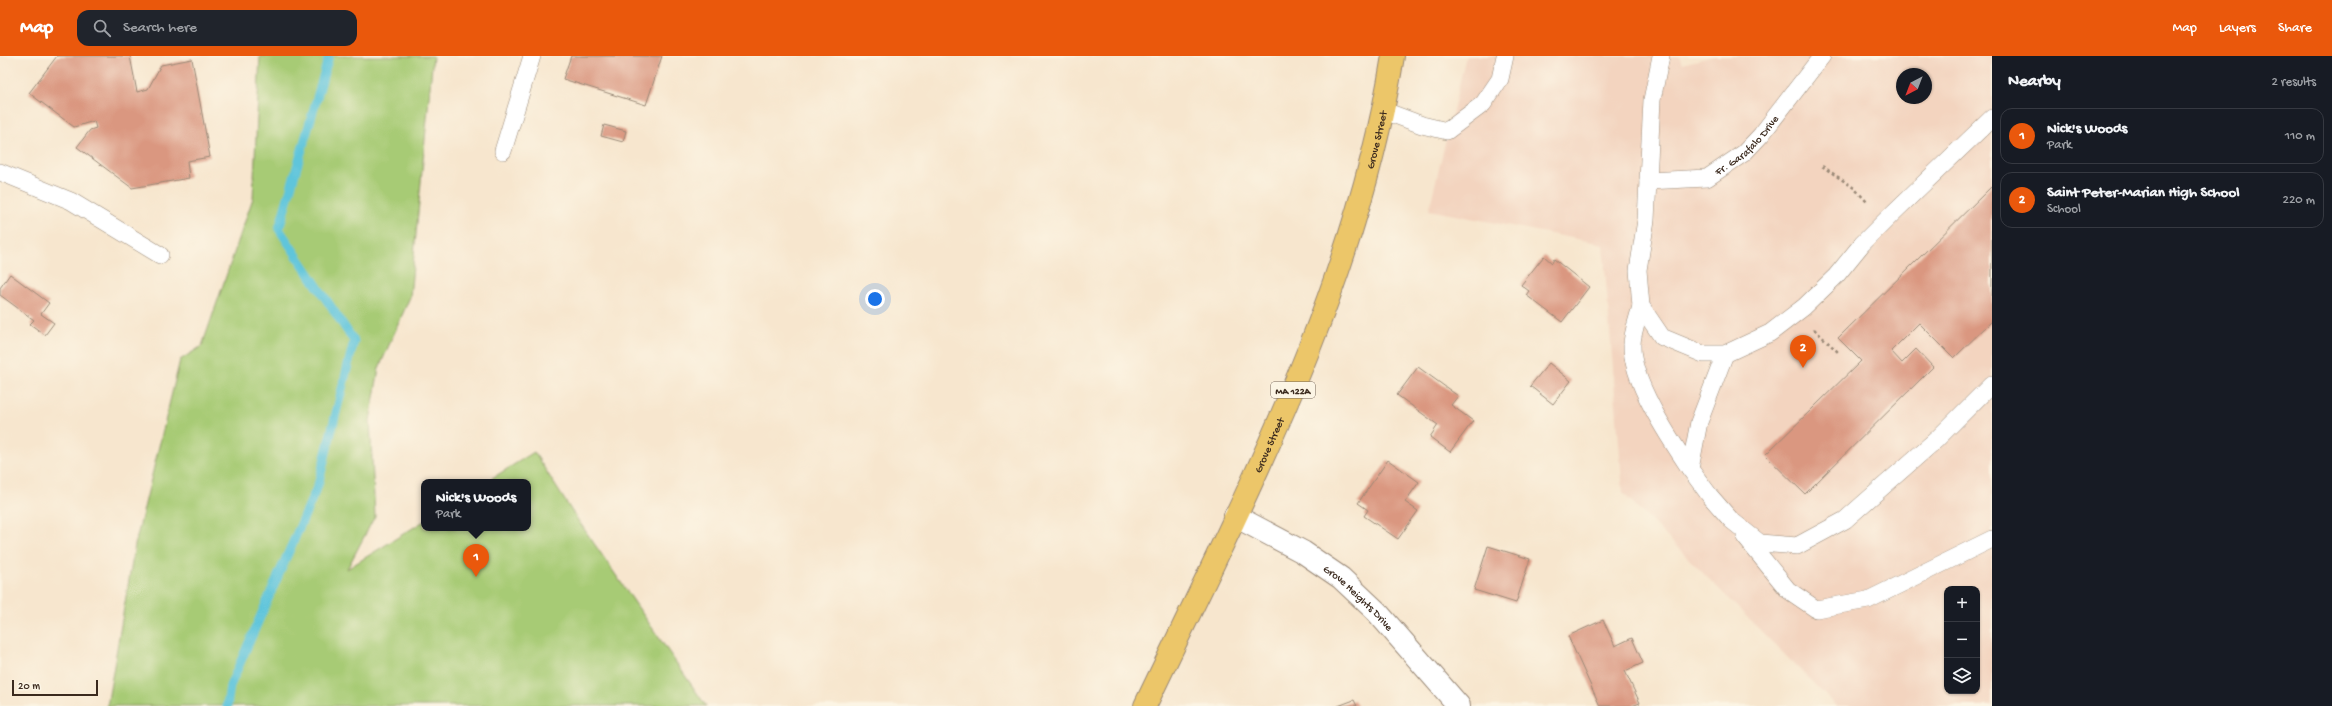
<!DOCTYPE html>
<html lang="en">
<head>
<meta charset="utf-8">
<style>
  :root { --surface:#171b24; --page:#20242c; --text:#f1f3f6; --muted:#9ea1a6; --line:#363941; --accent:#ea580c }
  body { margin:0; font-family:"Gochi Hand",sans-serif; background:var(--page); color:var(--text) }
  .controls { position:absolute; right:12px; bottom:12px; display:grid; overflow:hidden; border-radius:8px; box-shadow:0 1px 3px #0004 }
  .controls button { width:36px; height:36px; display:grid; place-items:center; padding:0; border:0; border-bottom:1px solid var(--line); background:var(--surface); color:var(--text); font:20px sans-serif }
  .compass { position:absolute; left:1896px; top:12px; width:36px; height:36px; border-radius:50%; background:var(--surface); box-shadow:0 1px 3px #0004; rotate:222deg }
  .scale { position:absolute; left:12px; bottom:10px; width:86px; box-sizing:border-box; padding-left:4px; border:2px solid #3b2a1e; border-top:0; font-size:11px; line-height:14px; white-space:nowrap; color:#3b2a1e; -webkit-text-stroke:3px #fcf5e5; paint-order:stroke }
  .you { position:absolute; left:875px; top:243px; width:14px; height:14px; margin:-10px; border:3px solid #fff; border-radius:50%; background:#1a73e8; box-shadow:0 0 0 6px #1a73e833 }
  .badge { display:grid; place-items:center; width:26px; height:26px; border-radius:50%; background:var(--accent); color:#fff; font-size:13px; font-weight:700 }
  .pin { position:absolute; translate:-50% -33px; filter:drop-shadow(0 1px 2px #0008) }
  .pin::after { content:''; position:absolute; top:21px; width:14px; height:12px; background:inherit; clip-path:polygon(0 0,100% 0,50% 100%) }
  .popup { position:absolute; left:421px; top:423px; width:110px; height:52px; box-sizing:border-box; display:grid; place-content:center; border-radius:8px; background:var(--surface); filter:drop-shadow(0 1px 3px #0005); font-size:13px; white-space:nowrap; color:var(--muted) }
  .popup b { font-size:15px; color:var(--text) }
  .popup::after { content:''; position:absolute; left:50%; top:100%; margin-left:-8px; border:8px solid transparent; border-top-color:var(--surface) }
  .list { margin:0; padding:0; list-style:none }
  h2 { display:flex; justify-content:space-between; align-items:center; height:52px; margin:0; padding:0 16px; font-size:17px }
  h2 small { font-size:13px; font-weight:400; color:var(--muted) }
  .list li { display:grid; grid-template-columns:26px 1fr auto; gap:12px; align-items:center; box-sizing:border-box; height:56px; margin:0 8px 8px; padding:0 8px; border:1px solid var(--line); border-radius:12px }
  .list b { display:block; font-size:15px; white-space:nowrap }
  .list p { margin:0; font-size:13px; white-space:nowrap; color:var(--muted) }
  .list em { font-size:13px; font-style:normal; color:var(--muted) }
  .icon { flex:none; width:22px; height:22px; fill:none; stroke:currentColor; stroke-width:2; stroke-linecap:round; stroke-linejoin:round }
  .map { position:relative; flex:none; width:1992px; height:650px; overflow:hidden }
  header { display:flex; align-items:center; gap:24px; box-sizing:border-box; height:56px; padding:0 20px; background:var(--accent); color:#fff }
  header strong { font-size:19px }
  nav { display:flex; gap:22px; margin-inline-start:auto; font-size:14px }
  .search { width:280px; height:36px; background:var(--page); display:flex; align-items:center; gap:10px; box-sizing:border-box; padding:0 14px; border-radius:12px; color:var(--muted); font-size:15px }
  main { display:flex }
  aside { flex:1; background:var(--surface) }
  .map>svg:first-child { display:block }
  .built { fill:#f3d4bf; fill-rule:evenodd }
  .green { fill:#a7cb74; stroke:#717a49 }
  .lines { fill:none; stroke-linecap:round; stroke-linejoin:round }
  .stream { stroke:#5ec5db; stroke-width:9 }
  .building { fill:#da9780 }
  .service-casing { stroke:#998876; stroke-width:18 }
  .minor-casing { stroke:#998876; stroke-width:24 }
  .primary-casing { stroke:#998876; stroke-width:24 }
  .path { stroke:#998876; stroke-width:2.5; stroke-dasharray:3 3; stroke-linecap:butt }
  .service { stroke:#fff; stroke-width:17 }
  .minor { stroke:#fff; stroke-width:22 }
  .primary { stroke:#ecc669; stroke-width:22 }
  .labels { text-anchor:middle; stroke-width:3; stroke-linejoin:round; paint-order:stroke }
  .shield { fill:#fcf5e5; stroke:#75675a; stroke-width:1 }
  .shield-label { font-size:10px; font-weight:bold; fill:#3b2a1e }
  .street-label { font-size:11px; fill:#3b2a1e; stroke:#fcf5e5 }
</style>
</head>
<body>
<header>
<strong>Map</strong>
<div class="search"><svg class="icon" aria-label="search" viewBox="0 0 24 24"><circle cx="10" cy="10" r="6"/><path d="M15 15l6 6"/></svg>Search here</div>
<nav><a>Map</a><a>Layers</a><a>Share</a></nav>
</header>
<main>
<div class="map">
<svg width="1992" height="650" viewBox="0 0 1992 650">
  <rect width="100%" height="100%" fill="#fcf5e5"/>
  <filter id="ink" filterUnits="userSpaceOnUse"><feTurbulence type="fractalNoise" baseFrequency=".025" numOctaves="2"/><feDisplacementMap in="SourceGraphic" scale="8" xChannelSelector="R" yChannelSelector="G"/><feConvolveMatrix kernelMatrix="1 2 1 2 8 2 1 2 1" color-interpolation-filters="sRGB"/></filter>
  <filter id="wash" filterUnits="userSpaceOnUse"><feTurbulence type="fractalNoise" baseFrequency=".012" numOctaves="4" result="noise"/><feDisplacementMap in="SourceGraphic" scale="16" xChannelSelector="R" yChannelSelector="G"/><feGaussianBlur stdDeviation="0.9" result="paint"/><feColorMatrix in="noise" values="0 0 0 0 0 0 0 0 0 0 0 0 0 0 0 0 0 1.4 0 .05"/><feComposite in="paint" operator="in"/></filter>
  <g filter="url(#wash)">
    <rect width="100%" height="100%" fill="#f7e6ce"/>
    <!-- built -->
    <path class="built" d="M1466 0H1679L1682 8 1714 0H1992V650H1836L1623 437 1603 188 1429 154ZM1902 18H1926V42H1902ZM1947 533H1977V635H1947Z"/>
    <!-- green -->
    <path class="green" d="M260 0H433L410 241 379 312 370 365 375 460 347 513 424 465V472H528V426H486L534 396 571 454 706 650H107L135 489 180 304 202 290 253 142Z"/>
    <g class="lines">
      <!-- stream -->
      <path class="stream" d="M227 650 230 630 318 429 354 285 279 173 329 0"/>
    </g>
    <g id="blocks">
      <!-- building -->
      <g class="building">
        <path d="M57 0H130L137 36 148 33 161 9 192 3 210 101 187 105 189 122 132 132 77 91 90 74 96 72 94 65 74 71 29 37Z"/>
        <path d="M571 0H662L646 49 563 23Z"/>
        <path d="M604 69 626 75 623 86 601 80Z"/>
        <path d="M1992 130V265L1954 302 1919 267 1891 295 1902 307 1916 293 1933 311 1805 438 1765 399 1861 305 1838 282Z"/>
        <path d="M1544 200 1552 207 1554 203 1589 231 1562 266 1526 239 1529 235 1521 229Z"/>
        <path d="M10 218 49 247 41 258 54 267 45 279 30 268 34 264 0 239V232Z"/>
        <path d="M1549 307 1571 325 1553 348 1530 330Z"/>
        <path d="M1418 311 1458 340 1451 349 1473 365 1450 396 1430 381 1438 369 1397 339Z"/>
        <path d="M1388 404 1419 426 1405 446 1418 455 1398 483 1364 460 1368 454 1358 447Z"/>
        <path d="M1488 490 1530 503 1516 547 1474 534Z"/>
        <path d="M1603 564 1615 590 1632 582 1643 607 1625 615 1640 647 1632 650H1600L1568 580Z"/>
        <path d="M1354 644 1357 650H1338Z"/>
      </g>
    </g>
  </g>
  <g filter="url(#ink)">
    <use href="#blocks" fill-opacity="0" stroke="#998876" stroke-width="1"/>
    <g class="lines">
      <!-- service casing -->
      <g class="service-casing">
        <g id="service">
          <path id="s1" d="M1661 0 1652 44 1648 125 1707 122 1744 97 1761 79 1822 0"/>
          <path d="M1382 54 1422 69 1447 75 1483 48 1500 23 1505 0"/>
          <path d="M503 95 532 0"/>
          <path d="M0 116 71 145 160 199"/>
          <path d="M1648 125 1646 164 1638 214 1641 250 1662 281 1703 298H1725L1770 277 1804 251 1836 220 1862 188 1893 157 1992 62"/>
          <path d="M1641 250C1638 262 1632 277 1632 289 1631 325 1670 383 1690 413L1699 366 1725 298"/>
          <path d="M1690 413 1710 440 1731 464 1760 487 1797 490 1845 464 1937 383 1992 328"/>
          <path d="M1745 481 1788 534 1816 553 1868 544 1992 483"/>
        </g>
      </g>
      <!-- minor casing -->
      <g class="minor-casing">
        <g id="minor">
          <path id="s2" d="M1235 460 1303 496 1341 522 1377 556 1459 650"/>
        </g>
      </g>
      <!-- primary casing -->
      <g class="primary-casing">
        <g id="primary">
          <path id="s3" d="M1145 650C1245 440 1356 232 1393 0"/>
        </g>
      </g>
      <!-- path -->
      <g class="path">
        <path d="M1822 110 1854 132 1868 147"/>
        <path d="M1814 273 1839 297"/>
      </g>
      <!-- service -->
      <use href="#service" class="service"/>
      <!-- minor -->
      <use href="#minor" class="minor"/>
      <!-- primary -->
      <use href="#primary" class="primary"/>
    </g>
  </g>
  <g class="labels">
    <!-- shield labels -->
    <rect class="shield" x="1271" y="326" width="44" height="16" rx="3"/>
    <g class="shield-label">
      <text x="1293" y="338">MA 122A</text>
    </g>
    <!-- street labels -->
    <g class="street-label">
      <text dy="4" stroke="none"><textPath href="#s3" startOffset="613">Grove Street</textPath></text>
      <text dy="4" stroke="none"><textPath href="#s1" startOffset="237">Fr. Garafalo Drive</textPath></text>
      <text dy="4" stroke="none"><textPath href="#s3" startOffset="289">Grove Street</textPath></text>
      <text dy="4" stroke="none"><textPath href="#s2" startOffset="149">Grove Heights Drive</textPath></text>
    </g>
  </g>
</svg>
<div class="controls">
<button>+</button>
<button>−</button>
<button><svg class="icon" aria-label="layers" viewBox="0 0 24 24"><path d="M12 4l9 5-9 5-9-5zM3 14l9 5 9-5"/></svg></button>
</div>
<svg class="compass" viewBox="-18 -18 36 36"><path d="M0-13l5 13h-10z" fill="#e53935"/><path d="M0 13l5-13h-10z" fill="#9ea1a6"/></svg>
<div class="scale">20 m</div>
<div class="you"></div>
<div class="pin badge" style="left:476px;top:521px">1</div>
<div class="popup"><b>Nick's Woods</b>Park</div>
<div class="pin badge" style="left:1803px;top:312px">2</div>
</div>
<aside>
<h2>Nearby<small>2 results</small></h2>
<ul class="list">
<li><span class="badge">1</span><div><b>Nick's Woods</b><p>Park</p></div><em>110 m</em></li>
<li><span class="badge">2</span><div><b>Saint Peter-Marian High School</b><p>School</p></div><em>220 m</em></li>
</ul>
</aside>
</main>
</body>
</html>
